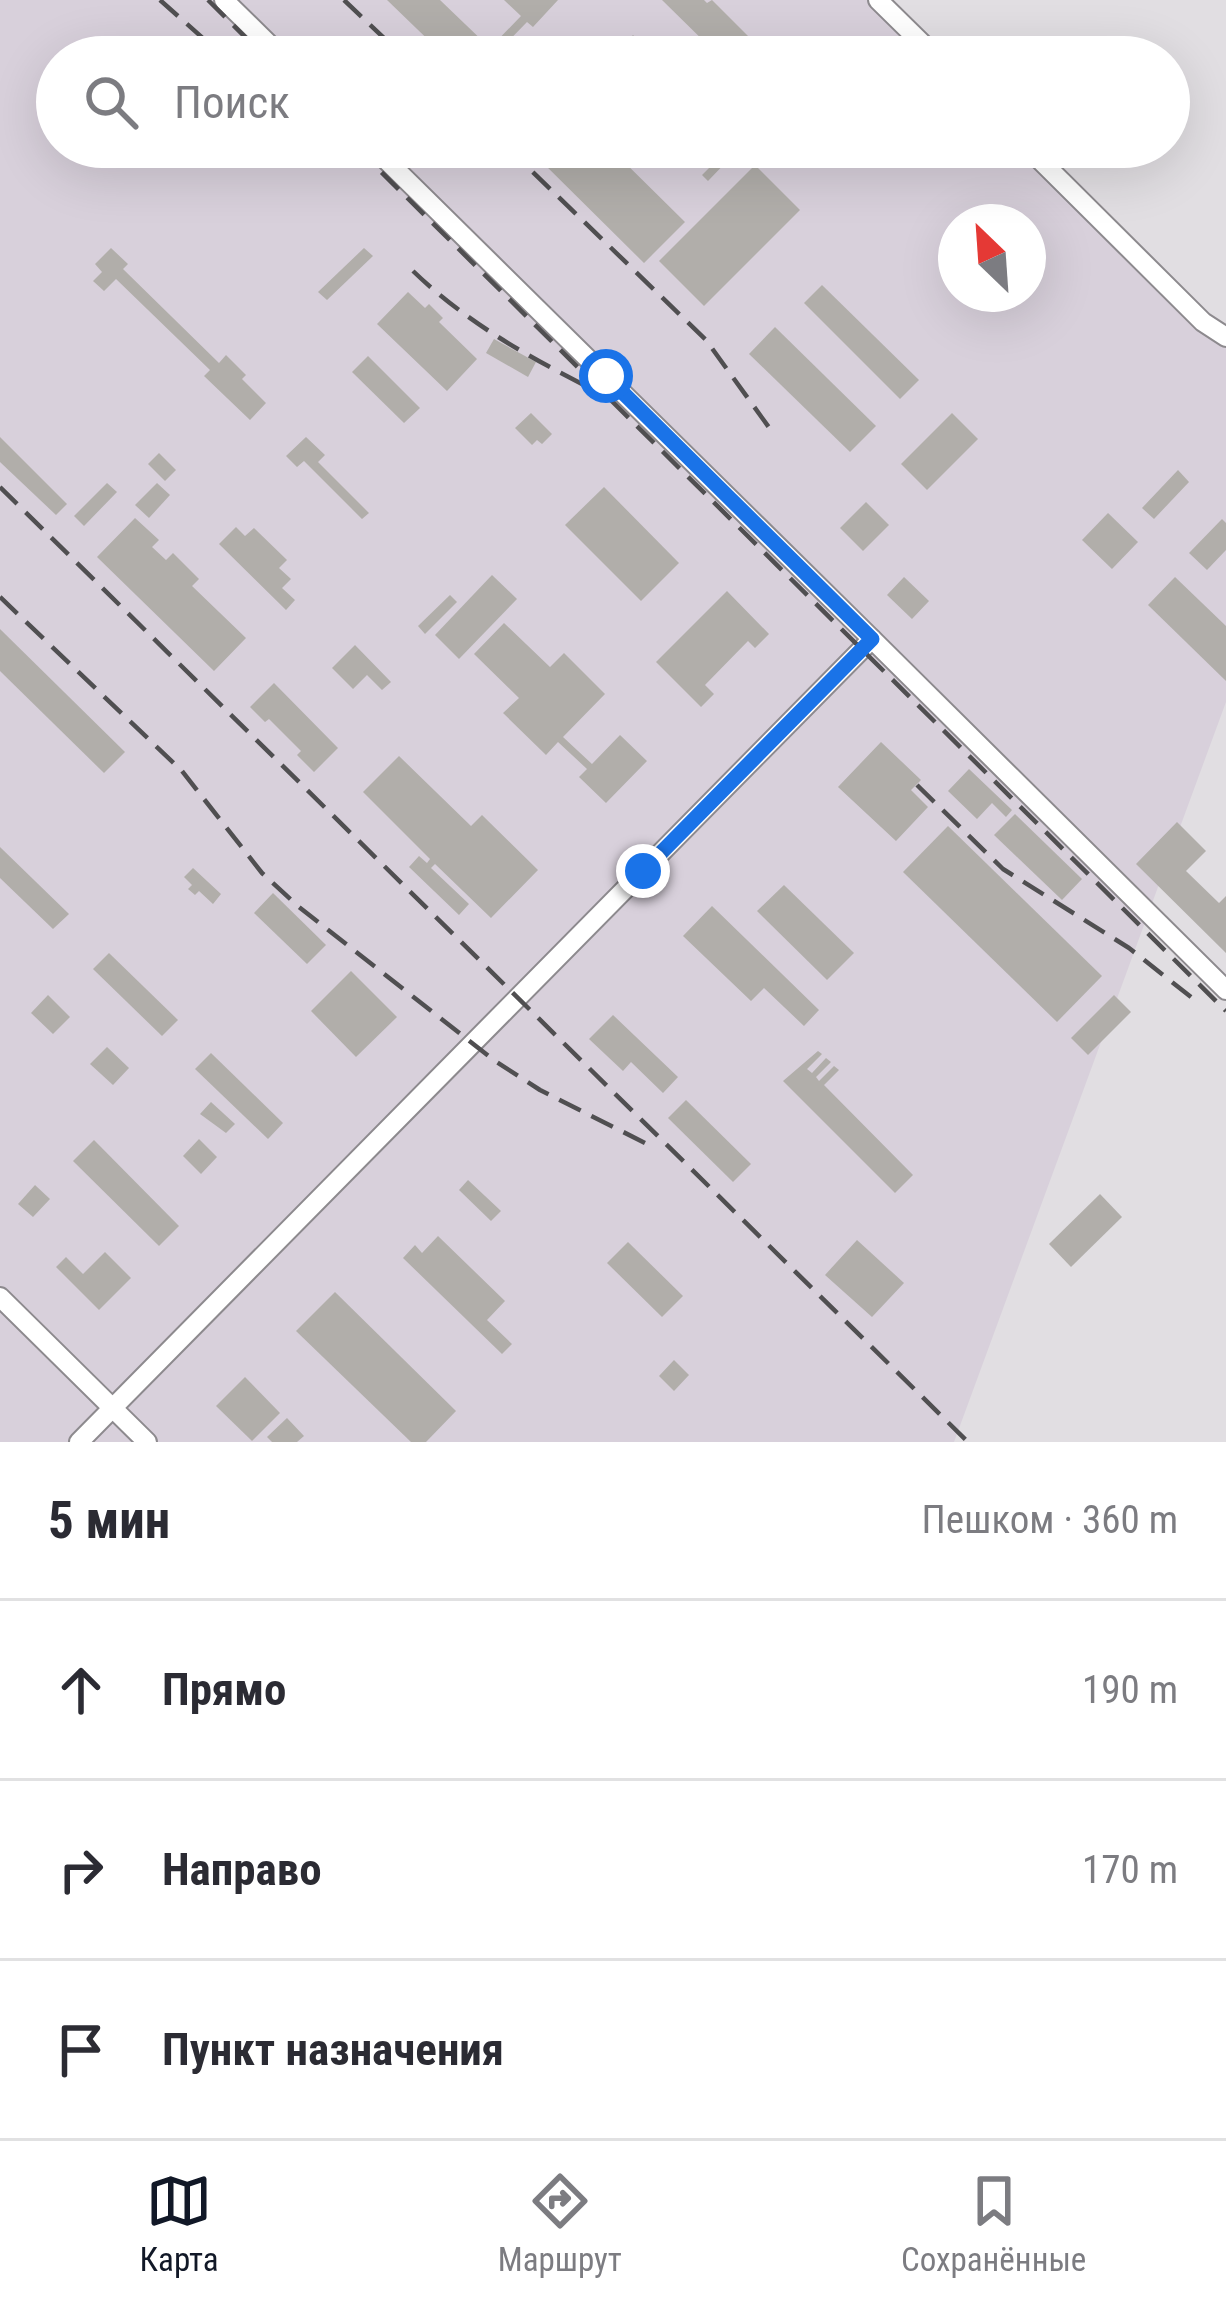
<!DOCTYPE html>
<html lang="ru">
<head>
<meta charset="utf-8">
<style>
  :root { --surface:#fff; --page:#f2f2f3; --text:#2b2b33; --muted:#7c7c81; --line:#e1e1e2; --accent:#111827 }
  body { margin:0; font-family:"Roboto Condensed",sans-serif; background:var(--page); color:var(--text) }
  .compass { position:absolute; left:938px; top:204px; width:108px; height:108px; border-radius:50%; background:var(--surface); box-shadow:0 12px 48px #0002; rotate:335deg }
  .stop { position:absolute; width:36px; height:36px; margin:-27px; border:9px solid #1a73e8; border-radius:50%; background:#fff }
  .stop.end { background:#1a73e8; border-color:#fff; box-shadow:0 3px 12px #0008 }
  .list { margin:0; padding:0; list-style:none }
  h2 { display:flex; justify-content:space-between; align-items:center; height:156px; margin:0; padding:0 48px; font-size:51px }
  h2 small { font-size:39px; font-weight:400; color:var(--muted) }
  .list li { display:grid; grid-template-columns:78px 1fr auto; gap:36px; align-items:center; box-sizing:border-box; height:180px; padding:0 48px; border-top:3px solid var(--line) }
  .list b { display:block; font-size:45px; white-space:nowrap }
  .list em { font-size:39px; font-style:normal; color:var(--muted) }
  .icon { flex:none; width:66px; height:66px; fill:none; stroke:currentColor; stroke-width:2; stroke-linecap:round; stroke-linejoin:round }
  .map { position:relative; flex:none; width:1226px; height:1442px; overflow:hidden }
  .search { position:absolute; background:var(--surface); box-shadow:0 12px 48px #0002; left:36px; right:36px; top:36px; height:132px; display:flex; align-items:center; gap:30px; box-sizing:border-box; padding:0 42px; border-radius:66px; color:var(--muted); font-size:45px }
  .sheet { height:696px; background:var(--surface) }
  nav { display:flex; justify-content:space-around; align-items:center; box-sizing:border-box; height:168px; border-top:3px solid var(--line); background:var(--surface); font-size:33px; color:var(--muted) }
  nav a { display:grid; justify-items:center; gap:6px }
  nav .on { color:var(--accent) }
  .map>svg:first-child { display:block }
  .built { fill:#d8d0db; fill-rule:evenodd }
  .building { fill:#b1aeaa }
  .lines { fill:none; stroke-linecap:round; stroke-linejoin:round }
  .minor-casing { stroke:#8d8a8e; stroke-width:22 }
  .minor { stroke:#fff; stroke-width:18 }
  .rail { stroke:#504f51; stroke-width:4.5; stroke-dasharray:24 12; stroke-linecap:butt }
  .route { stroke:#1a73e8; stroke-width:15 }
</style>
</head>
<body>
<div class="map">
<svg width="1226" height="1442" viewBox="0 0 1226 1442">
  <rect width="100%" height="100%" fill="#e1dee2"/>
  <!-- built -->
  <path class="built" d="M0 0H878L936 57H57V147H1027L1226 337V702L954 1442H0ZM956 222H1028V294H956Z"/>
  <!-- building -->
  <g class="building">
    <path d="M387 0H440L490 48 521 16 504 0H558L533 27 527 22 496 54 498 57H446Z"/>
    <path d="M662 0H704L707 3 712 0 769 57H720Z"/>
    <path d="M633 35 655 57H612Z"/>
    <path d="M540 147H609L685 222 644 263 538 158 545 152Z"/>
    <path d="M659 147H721L731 157 708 181 702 175 711 166 697 152 681 168Z"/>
    <path d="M755 165 800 210 704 306 659 261Z"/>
    <path d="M111 248 128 264 123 269 219 363 226 355 246 375 242 379 266 403 250 420 204 376 210 370 116 279 104 291 93 281 102 272 95 264Z"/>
    <path d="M364 248 373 256 327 300 318 292Z"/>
    <path d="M822 285 919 380 900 399 804 303Z"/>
    <path d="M408 292 425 308 429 304 443 318 439 322 477 359 447 391 377 324Z"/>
    <path d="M775 327 876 426 850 452 749 354Z"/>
    <path d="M494 339 536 362 528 377 486 353Z"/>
    <path d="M368 356 420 408 404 423 352 372Z"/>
    <path d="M531 413 552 434 542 444 537 440 532 445 515 428Z"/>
    <path d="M952 413 978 439 927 490 901 464Z"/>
    <path d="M0 437 67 504 56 515 0 462Z"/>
    <path d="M306 437 325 455 318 462 369 513 362 519 304 461 297 467 286 456Z"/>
    <path d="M159 453 176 470 165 481 148 464Z"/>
    <path d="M1178 470 1189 482 1154 519 1142 508Z"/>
    <path d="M107 483 117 492 84 526 74 516Z"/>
    <path d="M157 483 170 495 149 518 135 505Z"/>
    <path d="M604 487 679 563 641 601 565 525Z"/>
    <path d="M866 502 889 525 863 551 840 528Z"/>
    <path d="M1108 513 1138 542 1112 569 1082 540Z"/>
    <path d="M135 518 159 540 152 547 166 560 173 553 199 579 192 586 246 638 214 671 97 557Z"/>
    <path d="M1222 519 1226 523V550L1207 570 1189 553Z"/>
    <path d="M236 527 245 536 254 528 287 560 279 568 291 579 282 588 295 600 286 610 219 544Z"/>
    <path d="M492 575 517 599 459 659 435 635Z"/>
    <path d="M904 577 929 601 912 619 887 595Z"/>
    <path d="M1175 577 1226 626V681L1148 605Z"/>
    <path d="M727 591 769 634 755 648 748 641 705 685 714 694 701 707 656 662Z"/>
    <path d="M450 595 457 602 425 634 418 626Z"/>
    <path d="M504 623 550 667 564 653 605 694 563 737 592 764 620 735 647 761 606 803 579 777 587 769 558 742 546 755 503 713 519 698 474 654Z"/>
    <path d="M0 629 125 752 104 773 0 671Z"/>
    <path d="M355 645 391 682 382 690 367 675 353 689 332 668Z"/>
    <path d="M274 683 338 748 314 772 297 755 301 751 269 719 265 722 250 707Z"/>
    <path d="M881 742 921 780 911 790 928 807 896 841 838 787Z"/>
    <path d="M399 756 471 826 482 815 538 870 491 918 435 864 431 868 469 904 459 915 409 867 419 856 427 863 430 859 363 792Z"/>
    <path d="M969 769 1012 810 1006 817 992 803 977 819 948 791Z"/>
    <path d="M1015 814 1082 879 1062 900 994 835Z"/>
    <path d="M1177 822 1206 851 1186 871 1219 903 1226 896V953L1136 864Z"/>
    <path d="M948 826 1102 976 1057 1022 903 872Z"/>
    <path d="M0 847 69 914 53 929 0 878Z"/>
    <path d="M193 868 221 894 213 904 199 891 195 895 188 889 192 885 184 877Z"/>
    <path d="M784 885 854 953 827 980 757 911Z"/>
    <path d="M273 893 326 945 307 964 254 913Z"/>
    <path d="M712 906 819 1010 804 1026 764 988 751 1001 683 936Z"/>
    <path d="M109 953 178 1020 162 1036 93 969Z"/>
    <path d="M351 971 397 1017 356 1057 311 1011Z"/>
    <path d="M48 995 70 1017 53 1034 31 1013Z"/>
    <path d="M1114 995 1131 1012 1088 1055 1071 1038Z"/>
    <path d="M613 1015 678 1077 663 1093 631 1062 623 1071 589 1039Z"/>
    <path d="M107 1047 129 1068 113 1085 90 1064Z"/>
    <path d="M818 1051 822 1054 807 1069 812 1073 826 1058 831 1062 816 1077 819 1081 834 1066 839 1070 824 1085 913 1175 895 1193 783 1081Z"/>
    <path d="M211 1053 283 1123 268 1139 195 1069Z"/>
    <path d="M686 1100 751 1164 733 1182 668 1118Z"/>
    <path d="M211 1102 235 1124 226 1133 200 1114Z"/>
    <path d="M199 1139 217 1157 201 1174 183 1156Z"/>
    <path d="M94 1140 179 1226 159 1246 73 1161Z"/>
    <path d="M468 1180 501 1211 491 1221 459 1190Z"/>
    <path d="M35 1185 50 1199 33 1217 18 1204Z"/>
    <path d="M1100 1194 1122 1217 1071 1267 1049 1244Z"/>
    <path d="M438 1236 505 1301 487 1320 512 1344 502 1354 403 1258 415 1245 422 1253Z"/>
    <path d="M857 1240 904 1283 872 1317 825 1275Z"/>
    <path d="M628 1242 683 1296 662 1317 607 1263Z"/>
    <path d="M105 1252 131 1278 99 1310 56 1267 66 1257 83 1274Z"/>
    <path d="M335 1292 456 1411 426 1442H411L296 1331Z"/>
    <path d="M674 1360 689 1375 674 1391 659 1376Z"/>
    <path d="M245 1377 280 1413 252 1441 216 1406Z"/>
    <path d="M287 1418 304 1436 297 1442H272L267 1437Z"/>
  </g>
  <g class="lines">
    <!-- minor casing -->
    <g class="minor-casing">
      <g id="minor">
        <path d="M224 0 282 57"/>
        <path d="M878 0 936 57"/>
        <path d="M1027 147 1203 322 1226 337"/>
        <path d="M872 639 1226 990"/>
        <path d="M0 1297 147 1442"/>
        <path d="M79 1442 872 639 373 147"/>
      </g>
    </g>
    <!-- minor -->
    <use href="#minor" class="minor"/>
    <!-- rail -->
    <g class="rail">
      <path d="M160 0 224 57"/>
      <path d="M208 0 265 57"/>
      <path d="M344 0 404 57"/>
      <path d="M356 147 1226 1011"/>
      <path d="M507 147 706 340 773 433"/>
      <path d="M413 271C464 320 520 352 582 384"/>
      <path d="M0 487 968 1442"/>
      <path d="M0 597 182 771 262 873 299 907 495 1061 540 1090 655 1148"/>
      <path d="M917 785 1003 869 1129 948 1196 1001"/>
    </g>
  </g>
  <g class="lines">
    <!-- route -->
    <path class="route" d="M606 376 872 639 643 871"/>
  </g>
</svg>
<svg class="compass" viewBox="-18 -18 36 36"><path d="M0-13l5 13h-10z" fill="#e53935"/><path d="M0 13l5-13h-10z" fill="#7c7c81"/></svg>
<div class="stop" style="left:606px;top:376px"></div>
<div class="stop end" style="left:643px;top:871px"></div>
<div class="search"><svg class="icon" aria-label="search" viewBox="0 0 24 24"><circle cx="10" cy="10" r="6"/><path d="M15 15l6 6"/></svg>Поиск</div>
</div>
<section class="sheet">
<h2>5 мин<small>Пешком · 360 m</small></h2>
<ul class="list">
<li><svg class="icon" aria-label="ahead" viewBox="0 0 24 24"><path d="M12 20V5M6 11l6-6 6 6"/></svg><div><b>Прямо</b></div><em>190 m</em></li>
<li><svg class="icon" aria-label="right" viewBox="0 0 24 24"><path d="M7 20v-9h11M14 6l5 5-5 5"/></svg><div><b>Направо</b></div><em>170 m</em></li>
<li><svg class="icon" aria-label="arrive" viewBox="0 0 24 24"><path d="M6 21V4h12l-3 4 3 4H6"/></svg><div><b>Пункт назначения</b></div></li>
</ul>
</section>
<nav>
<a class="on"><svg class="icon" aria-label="map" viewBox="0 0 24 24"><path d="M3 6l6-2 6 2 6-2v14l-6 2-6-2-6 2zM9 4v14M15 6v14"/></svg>Карта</a>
<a><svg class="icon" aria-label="directions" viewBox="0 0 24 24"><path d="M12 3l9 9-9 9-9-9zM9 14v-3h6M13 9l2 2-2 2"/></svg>Маршрут</a>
<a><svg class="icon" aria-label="saved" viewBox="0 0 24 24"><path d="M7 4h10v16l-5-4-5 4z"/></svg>Сохранённые</a>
</nav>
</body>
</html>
